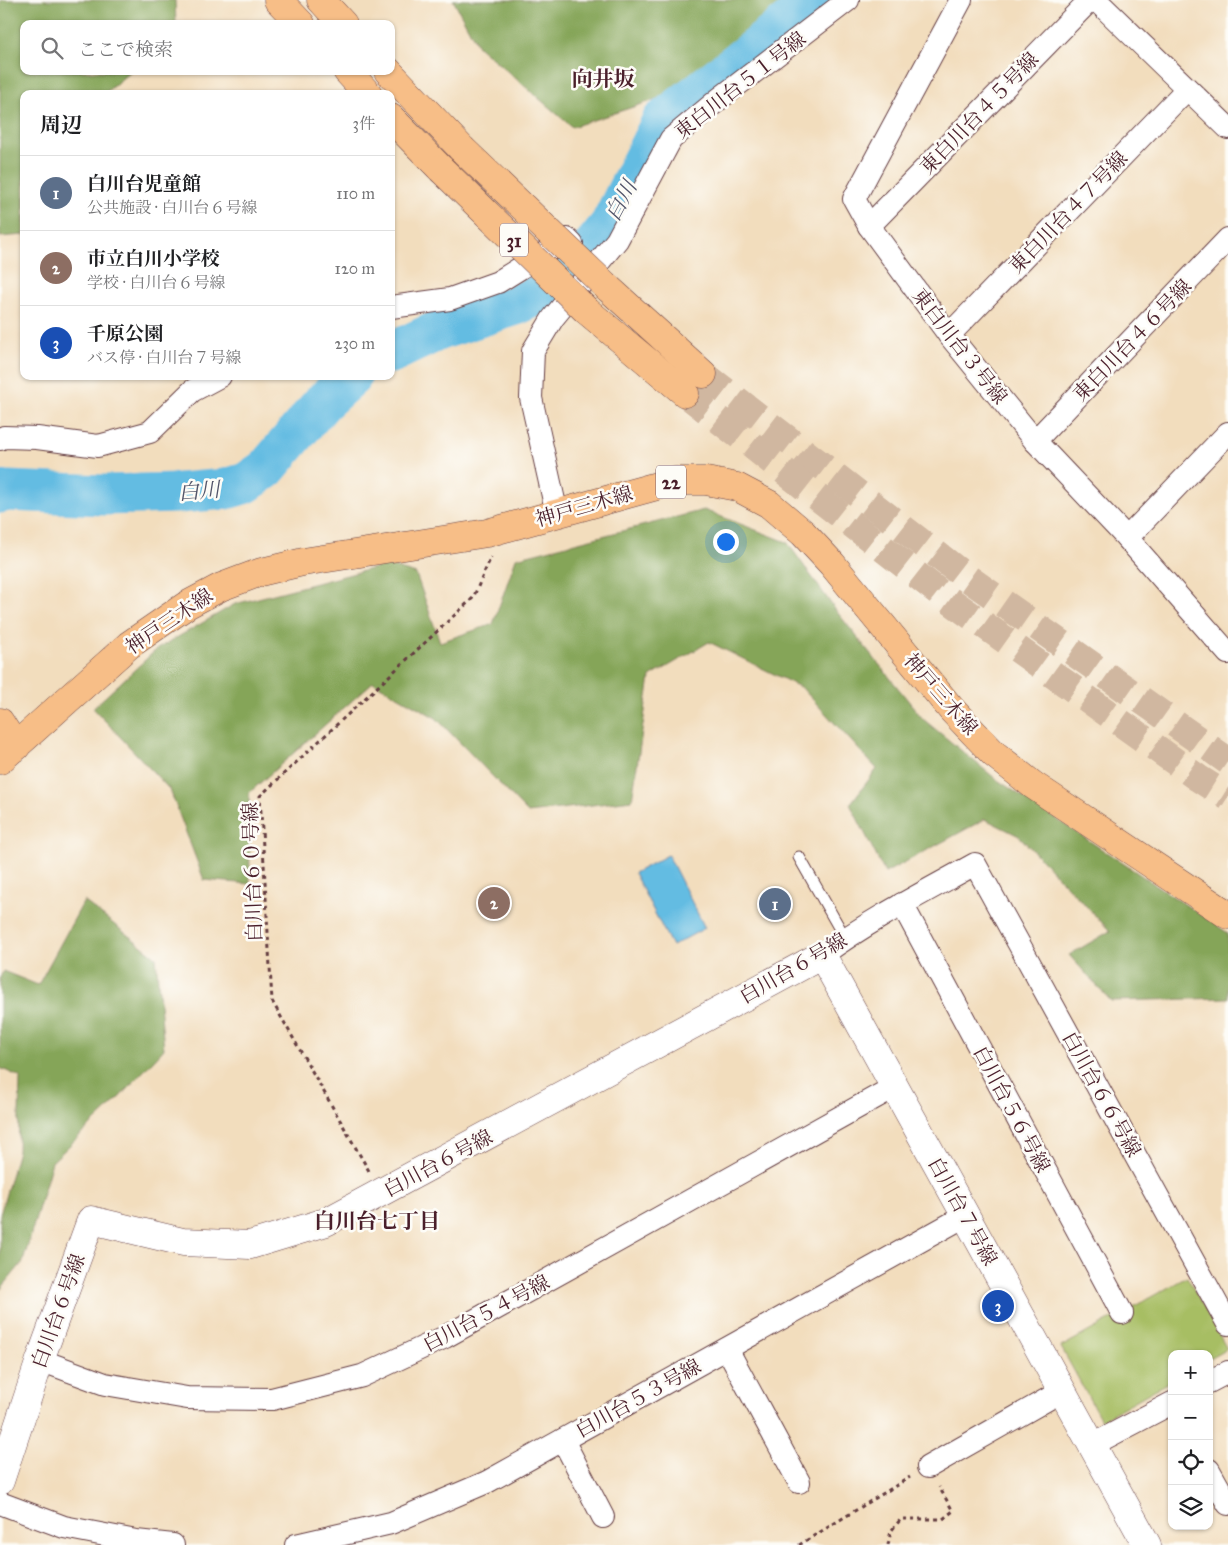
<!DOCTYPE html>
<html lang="ja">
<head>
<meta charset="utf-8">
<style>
  :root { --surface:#fff; --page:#f6f6f6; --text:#202124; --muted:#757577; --line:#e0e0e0; --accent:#db2777 }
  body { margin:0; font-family:"IM FELL Great Primer","Noto Serif JP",serif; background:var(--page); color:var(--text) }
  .controls { position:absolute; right:15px; bottom:15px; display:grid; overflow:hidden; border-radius:10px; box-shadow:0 1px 4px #0004 }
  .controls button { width:45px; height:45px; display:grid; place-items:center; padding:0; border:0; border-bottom:1px solid var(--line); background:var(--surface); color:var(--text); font:25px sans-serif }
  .you { position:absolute; left:725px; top:541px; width:18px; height:18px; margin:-12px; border:4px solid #fff; border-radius:50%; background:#1a73e8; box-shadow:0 0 0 8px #1a73e833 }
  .badge { display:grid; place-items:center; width:32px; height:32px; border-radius:50%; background:var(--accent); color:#fff; font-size:16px; font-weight:700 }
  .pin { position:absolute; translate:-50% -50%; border:2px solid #fff; box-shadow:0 1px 5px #0006 }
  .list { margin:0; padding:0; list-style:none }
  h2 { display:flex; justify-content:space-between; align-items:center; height:65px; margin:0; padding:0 20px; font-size:21px }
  h2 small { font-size:16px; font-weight:400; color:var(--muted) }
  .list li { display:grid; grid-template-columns:32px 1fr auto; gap:15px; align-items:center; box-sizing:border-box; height:75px; padding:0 20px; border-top:1px solid var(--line) }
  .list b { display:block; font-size:19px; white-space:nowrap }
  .list p { margin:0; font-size:16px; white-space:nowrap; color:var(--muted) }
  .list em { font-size:16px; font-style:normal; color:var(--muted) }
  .icon { flex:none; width:28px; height:28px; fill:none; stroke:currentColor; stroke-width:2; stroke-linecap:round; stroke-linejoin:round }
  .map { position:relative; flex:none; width:1228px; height:1545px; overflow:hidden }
  .search { position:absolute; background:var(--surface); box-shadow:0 1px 4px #0004; left:20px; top:20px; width:375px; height:55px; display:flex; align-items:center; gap:12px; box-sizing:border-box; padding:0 18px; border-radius:10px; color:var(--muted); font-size:19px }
  .panel { position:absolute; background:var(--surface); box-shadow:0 1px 4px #0004; left:20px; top:90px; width:375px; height:290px; border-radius:10px }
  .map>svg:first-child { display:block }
  .green { fill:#a7be63; stroke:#786e47 }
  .forest { fill:#85a559; stroke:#686242 }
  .water { fill:#64bce2; stroke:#576e86 }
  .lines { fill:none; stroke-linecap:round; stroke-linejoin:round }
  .river { stroke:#64bce2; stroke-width:41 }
  .motorway-tunnel { stroke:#d0b7a0; stroke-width:28; stroke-dasharray:28 14; stroke-linecap:butt }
  .service-casing { stroke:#633c41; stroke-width:13 }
  .minor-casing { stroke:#633c41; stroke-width:24 }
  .tertiary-casing { stroke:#633c41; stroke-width:29 }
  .primary-casing { stroke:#633c41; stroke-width:29 }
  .motorway-casing { stroke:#633c41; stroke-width:29 }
  .path { stroke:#633c41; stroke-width:3; stroke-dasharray:4 4; stroke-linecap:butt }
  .service { stroke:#fff; stroke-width:11 }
  .minor { stroke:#fff; stroke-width:22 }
  .tertiary { stroke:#fff; stroke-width:28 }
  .primary { stroke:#f7be87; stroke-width:28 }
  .motorway { stroke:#f7be87; stroke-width:28 }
  .motorway-bridge-casing { stroke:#633c41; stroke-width:29; stroke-linecap:butt }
  .motorway-bridge { stroke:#f7be87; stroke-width:28 }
  .labels { text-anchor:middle; stroke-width:5; stroke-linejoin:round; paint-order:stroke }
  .shield { fill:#fdfcf7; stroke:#806168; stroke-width:1 }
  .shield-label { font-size:19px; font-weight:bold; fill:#4a1f2b }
  .street-label { font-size:20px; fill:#4a1f2b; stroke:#fdfcf7 }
  .neighbourhood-label { font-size:21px; font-weight:bold; fill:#4a1f2b; stroke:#fdfcf7 }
  .water-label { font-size:21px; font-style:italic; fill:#53566b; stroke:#fdfcf7 }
</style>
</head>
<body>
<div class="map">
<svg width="1228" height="1545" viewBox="0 0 1228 1545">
  <rect width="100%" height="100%" fill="#fdfcf7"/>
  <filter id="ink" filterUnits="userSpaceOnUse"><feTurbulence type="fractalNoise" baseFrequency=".02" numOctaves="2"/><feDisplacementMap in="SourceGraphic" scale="10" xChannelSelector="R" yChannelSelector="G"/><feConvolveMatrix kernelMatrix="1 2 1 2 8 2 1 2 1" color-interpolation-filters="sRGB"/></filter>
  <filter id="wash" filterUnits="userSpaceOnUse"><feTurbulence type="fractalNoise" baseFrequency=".0096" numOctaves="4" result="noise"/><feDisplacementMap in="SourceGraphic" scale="20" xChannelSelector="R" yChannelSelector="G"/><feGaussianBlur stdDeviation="1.12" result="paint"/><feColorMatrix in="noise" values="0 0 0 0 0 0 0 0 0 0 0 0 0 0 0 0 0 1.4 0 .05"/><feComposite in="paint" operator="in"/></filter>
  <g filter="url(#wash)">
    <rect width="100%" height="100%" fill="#f2ddbd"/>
    <!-- green -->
    <path class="green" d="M1187 1277 1227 1349 1209 1359V1354H1172V1380L1101 1420 1061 1347Z"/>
    <!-- forest -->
    <g class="forest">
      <path d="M1 0H175L176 24H24V71H131L104 94H24V235L0 237V7Z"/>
      <path d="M453 0H798L685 90 572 127 478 46Z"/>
      <path d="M704 510 787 542 837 612 923 719 996 779 1228 933V998L1111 1001 1069 955 1110 931 1019 836 985 819 885 873 850 804 877 769 802 688 709 642 650 677 632 800 528 813 436 718 373 682 249 793 250 884 204 880 170 790 93 708 157 649 235 604 386 565 416 574 440 642 493 624 516 558Z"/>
      <path d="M84 901 156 957 164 1049 116 1101 52 1162 23 1262 0 1290V1215L18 1151 20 1077 0 1068V978L3 971 38 985Z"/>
    </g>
    <!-- water -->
    <path class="water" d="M668 855 705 928 672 946 634 873Z"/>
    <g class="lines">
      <!-- river -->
      <g class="river">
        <path d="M391 353 439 330 516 305 562 284 610 225 662 121 817 0"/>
        <path d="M0 493 7 491 104 495 179 493 226 489 246 483 266 469 323 402 352 376"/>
      </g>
    </g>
  </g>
  <g filter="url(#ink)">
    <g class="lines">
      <!-- motorway-tunnel -->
      <g class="motorway-tunnel">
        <path d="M703 374 962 574 1228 761"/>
        <path d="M685 393 945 597 1198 778 1228 797"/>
      </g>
      <!-- service casing -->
      <g class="service-casing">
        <path id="service" d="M799 857 845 938"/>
      </g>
      <!-- minor casing -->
      <g class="minor-casing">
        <g id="minor">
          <path d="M961 0 854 199 869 226 949 335 1035 441 1127 538 1228 653"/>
          <path d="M1096 0 1228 128"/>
          <path d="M869 226 1090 0"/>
          <path d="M391 307 450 299 498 282 567 239 572 244"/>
          <path d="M949 335 1187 89"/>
          <path d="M0 439 4 437 37 438 98 446 150 432 192 391 220 376"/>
          <path d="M1035 441 1228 239"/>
          <path d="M557 514 531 398 533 351 553 318 617 240 671 139 719 99 848 0"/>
          <path d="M1127 538 1228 433"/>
          <path d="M902 904 1122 1313"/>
          <path d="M822 955C870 920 923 893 975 864L1228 1324"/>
          <path d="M727 1349 799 1482"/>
          <path d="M40 1360 105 1384 187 1398 272 1399 362 1376 445 1337 896 1086"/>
          <path d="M1209 1382 1228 1372"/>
          <path d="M563 1440 603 1517"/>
          <path d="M1092 1445 1172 1403"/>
          <path d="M928 1467 1062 1391"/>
          <path d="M1209 1470 1228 1504"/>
          <path d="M0 1503 64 1527 136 1541 173 1545"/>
          <path d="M296 1545 391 1523 487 1482 965 1216"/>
        </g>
      </g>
      <!-- tertiary casing -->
      <g class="tertiary-casing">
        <path id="tertiary" d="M0 1481 40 1360 91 1220 183 1242 250 1245 326 1222 822 955 1147 1545"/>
      </g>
      <!-- primary casing -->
      <g class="primary-casing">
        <g id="primary">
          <path d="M0 722 16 747"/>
          <path d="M0 760 129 645 187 605 221 587 261 572 303 562 487 533 675 481H706L737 487 769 504 803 533 832 564 952 710 994 754 1033 785 1228 915"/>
        </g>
      </g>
      <!-- motorway casing -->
      <g class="motorway-casing">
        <g id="motorway">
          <path d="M278 0 301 24"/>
          <path d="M321 0 343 24"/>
          <path d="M347 71 368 94"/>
          <path d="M388 71 462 149"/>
          <path d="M391 118 441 169"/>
          <path d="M607 287 703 374"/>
          <path d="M587 311 685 393"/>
        </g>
      </g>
      <!-- path -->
      <g class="path">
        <path d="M369 1171 272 1001 260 796 473 598 491 557"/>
        <path d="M799 1545 910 1477"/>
        <path d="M888 1545 891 1531 901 1519H943L953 1511 939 1487"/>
      </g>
      <!-- service -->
      <use href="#service" class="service"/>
      <!-- minor -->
      <use href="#minor" class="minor"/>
      <!-- tertiary -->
      <use href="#tertiary" class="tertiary"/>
      <!-- primary -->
      <use href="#primary" class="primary"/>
      <!-- motorway -->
      <use href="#motorway" class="motorway"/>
      <!-- motorway-bridge casing -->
      <g class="motorway-bridge-casing">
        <g id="motorway-bridge">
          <path d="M462 149 607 287"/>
          <path d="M441 169 587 311"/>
        </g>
      </g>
      <!-- motorway-bridge -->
      <use href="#motorway-bridge" class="motorway-bridge"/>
    </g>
  </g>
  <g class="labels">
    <!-- shield labels -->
    <g class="shield">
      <rect x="500" y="223.5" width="28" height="33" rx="4"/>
      <rect x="656" y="465.5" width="30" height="33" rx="4"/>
    </g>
    <g class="shield-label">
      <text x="514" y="247">31</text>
      <text x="671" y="489">22</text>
    </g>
    <!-- street labels -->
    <g class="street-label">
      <text transform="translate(740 85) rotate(-38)" y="7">東白川台５１号線</text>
      <text transform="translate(979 113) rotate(-46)" y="7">東白川台４５号線</text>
      <text transform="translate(1068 212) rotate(-46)" y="7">東白川台４７号線</text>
      <text transform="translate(1132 340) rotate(-46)" y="7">東白川台４６号線</text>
      <text transform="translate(960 346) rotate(52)" y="7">東白川台３号線</text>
      <text transform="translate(584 506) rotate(-16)" y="7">神戸三木線</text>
      <text transform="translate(169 621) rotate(-34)" y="7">神戸三木線</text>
      <text transform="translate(941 694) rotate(49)" y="7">神戸三木線</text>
      <text transform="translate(252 872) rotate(-92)" y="7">白川台６０号線</text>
      <text transform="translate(793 968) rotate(-30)" y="7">白川台６号線</text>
      <text transform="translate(1102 1094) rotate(61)" y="7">白川台６６号線</text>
      <text transform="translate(1012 1109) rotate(62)" y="7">白川台５６号線</text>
      <text transform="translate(438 1163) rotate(-28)" y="7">白川台６号線</text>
      <text transform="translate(963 1211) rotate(61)" y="7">白川台７号線</text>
      <text transform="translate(58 1311) rotate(-70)" y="7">白川台６号線</text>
      <text transform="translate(486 1313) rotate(-28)" y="7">白川台５４号線</text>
      <text transform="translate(638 1398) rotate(-29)" y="7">白川台５３号線</text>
    </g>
    <!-- neighbourhood labels -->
    <g class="neighbourhood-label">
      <text x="603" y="86">向井坂</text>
      <text x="377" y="1228">白川台七丁目</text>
    </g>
    <!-- water labels -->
    <g class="water-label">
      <text transform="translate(621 201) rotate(-62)" y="7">白川</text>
      <text transform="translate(199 491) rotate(-5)" y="7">白川</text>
    </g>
  </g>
</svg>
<div class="controls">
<button>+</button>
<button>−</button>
<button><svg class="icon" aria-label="locate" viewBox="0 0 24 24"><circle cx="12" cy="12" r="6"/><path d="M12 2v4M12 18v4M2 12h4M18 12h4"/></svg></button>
<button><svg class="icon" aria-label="layers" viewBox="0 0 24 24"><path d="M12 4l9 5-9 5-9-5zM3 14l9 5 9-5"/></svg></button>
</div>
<div class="you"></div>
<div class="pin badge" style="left:775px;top:904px;background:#5c6f8a">1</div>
<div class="pin badge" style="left:494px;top:903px;background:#8d6e63">2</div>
<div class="pin badge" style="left:998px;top:1306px;background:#1a4fb4">3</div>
<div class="search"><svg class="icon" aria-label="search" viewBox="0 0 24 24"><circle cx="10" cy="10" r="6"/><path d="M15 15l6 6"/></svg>ここで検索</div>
<section class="panel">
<h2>周辺<small>3件</small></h2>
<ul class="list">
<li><span class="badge" style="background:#5c6f8a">1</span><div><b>白川台児童館</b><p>公共施設 · 白川台６号線</p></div><em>110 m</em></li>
<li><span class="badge" style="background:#8d6e63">2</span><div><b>市立白川小学校</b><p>学校 · 白川台６号線</p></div><em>120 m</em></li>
<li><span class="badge" style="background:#1a4fb4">3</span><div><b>千原公園</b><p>バス停 · 白川台７号線</p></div><em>230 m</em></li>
</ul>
</section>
</div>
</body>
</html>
